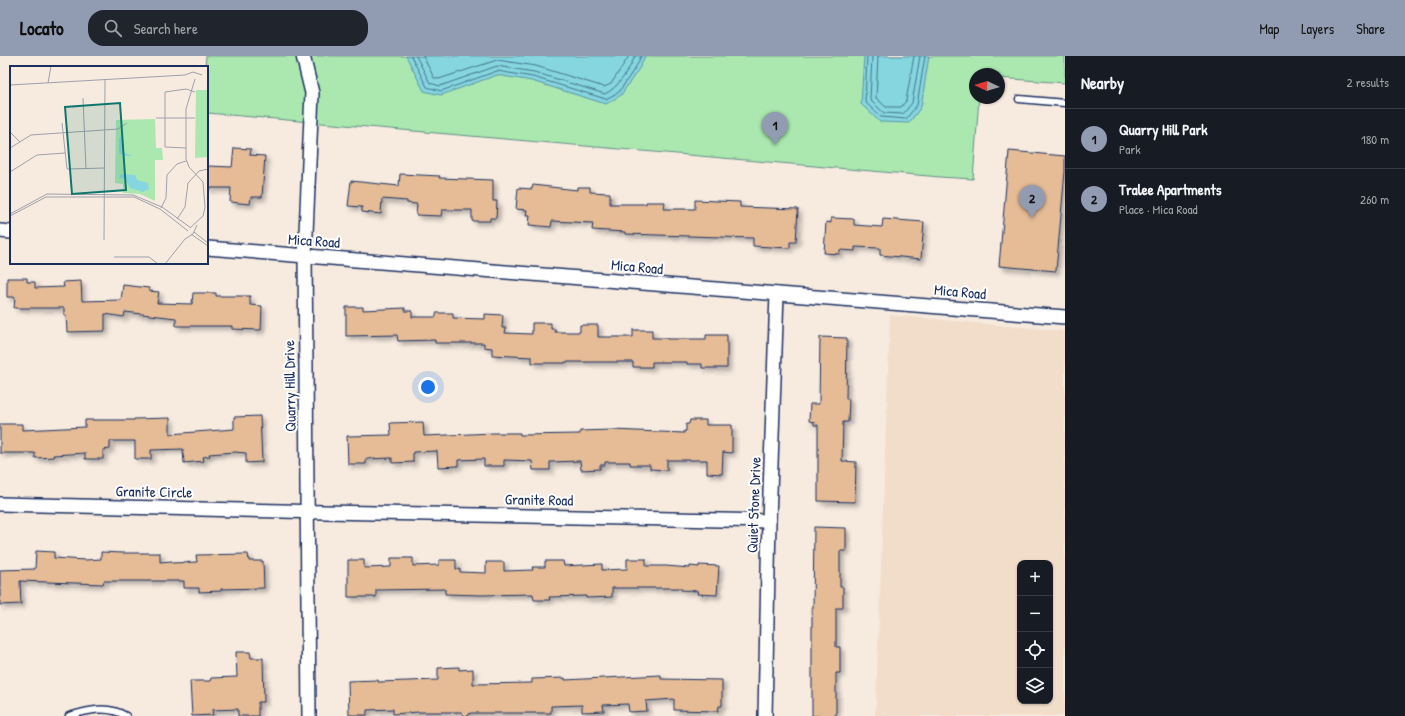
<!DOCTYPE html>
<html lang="en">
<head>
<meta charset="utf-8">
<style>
  :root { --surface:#171b24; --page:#20242c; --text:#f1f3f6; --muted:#9ea1a6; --line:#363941; --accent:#919bb2 }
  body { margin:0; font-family:"Patrick Hand",sans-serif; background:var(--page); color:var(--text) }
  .controls { position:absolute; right:12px; bottom:12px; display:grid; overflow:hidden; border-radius:8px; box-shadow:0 1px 3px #0004 }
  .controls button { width:36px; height:36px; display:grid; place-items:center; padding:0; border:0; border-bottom:1px solid var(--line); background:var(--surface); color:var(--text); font:20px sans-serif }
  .compass { position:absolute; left:969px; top:12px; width:36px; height:36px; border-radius:50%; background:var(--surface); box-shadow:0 1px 3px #0004; rotate:274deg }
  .you { position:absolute; left:428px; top:331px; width:14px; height:14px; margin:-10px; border:3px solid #fff; border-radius:50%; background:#1a73e8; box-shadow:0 0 0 6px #1a73e833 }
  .badge { display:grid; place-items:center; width:26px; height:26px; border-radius:50%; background:var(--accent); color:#111; font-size:13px; font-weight:700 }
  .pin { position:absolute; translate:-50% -33px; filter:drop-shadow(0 1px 2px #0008) }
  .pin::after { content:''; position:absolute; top:21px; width:14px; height:12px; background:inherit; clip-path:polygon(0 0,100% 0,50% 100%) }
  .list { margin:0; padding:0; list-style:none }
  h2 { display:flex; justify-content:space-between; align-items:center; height:52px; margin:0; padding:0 16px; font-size:17px }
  h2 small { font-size:13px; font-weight:400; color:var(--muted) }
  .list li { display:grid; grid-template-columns:26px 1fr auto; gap:12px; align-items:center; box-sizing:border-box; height:60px; padding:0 16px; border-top:1px solid var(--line) }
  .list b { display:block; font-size:15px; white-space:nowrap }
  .list p { margin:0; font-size:13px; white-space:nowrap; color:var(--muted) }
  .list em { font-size:13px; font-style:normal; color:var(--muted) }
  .icon { flex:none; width:22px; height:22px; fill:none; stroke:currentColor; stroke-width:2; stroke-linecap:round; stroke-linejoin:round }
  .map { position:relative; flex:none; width:1065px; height:660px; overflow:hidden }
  header { display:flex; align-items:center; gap:24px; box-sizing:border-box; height:56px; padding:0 20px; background:var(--accent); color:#111 }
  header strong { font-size:19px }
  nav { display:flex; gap:22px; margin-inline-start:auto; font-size:14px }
  .search { width:280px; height:36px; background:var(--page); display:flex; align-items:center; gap:10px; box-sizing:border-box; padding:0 14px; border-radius:16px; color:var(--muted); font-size:15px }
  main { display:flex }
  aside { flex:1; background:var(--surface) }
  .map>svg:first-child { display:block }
  .built { fill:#f2ddca; fill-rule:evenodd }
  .green { fill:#aae8af; stroke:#628c86 }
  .water { fill:#85d6de; stroke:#5b93ab }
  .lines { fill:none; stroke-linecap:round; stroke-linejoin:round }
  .shore { stroke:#457291; stroke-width:1 }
  .building { fill:#e5bc96; stroke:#1b2f5e; filter:url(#shadow) }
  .lane-casing { stroke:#1b2f5e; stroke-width:9 }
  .street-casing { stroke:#1b2f5e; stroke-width:16 }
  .lane { stroke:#fff; stroke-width:6 }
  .street { stroke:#fff; stroke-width:13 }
  .labels { text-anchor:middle; stroke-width:4; stroke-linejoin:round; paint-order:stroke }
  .street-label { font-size:15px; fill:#1b2f5e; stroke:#fff }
  .inset-road { fill:none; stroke:#9fa0ac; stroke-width:1 }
  .view { fill:#0f766e; fill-opacity:0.15; stroke:#0f766e; stroke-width:2 }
  .inset-edge { fill:none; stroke:#1b2f5e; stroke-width:2 }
</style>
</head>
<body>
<header>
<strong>Locato</strong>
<div class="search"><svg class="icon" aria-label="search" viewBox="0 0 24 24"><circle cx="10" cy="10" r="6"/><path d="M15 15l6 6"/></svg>Search here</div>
<nav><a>Map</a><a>Layers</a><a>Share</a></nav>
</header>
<main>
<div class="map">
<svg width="1065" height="660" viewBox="0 0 1065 660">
  <defs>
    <filter id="shadow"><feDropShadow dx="3.5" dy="3.5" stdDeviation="2" flood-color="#0004"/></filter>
  </defs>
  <rect width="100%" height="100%" fill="#f7ebe0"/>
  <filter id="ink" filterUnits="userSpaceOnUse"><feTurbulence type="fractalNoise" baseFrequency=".025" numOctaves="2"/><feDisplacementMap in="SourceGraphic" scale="8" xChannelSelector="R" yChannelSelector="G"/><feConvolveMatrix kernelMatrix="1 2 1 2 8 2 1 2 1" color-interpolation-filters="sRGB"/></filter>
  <g filter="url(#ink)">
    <!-- built -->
    <path class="built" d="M890 259 1065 275V660H875L876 644ZM1020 507H1050V645H1020Z"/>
    <!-- green -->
    <path class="green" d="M206 0H1065V27L999 22V18H975V42H979L973 123 940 121 207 57V11H205Z"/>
    <!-- water -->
    <g class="water">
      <path d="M406 0H645L640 11 621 39 606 48 532 25 497 19 441 39 424 35Z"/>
      <path d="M864 0H929L921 51 909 67 880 66 861 48Z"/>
    </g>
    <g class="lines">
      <!-- shore -->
      <g class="shore">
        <path d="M411 0 427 31 441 35 497 15 533 21 606 43 619 36 637 9 641 0"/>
        <path d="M416 0 430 27 440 30 497 10 534 16 605 38C619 31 629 14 635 0"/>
        <path d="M423 0 434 22 439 23 497 4 536 10 604 31 611 28 629 0"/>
        <path d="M867 0 865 46 881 61 906 63 917 49 925 0"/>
        <path d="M872 0 870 44 884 57 903 58 912 47 920 0"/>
        <path d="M878 0 876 42 886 51H901L906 45 914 0"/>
      </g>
    </g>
    <!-- building -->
    <g class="building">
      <path d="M234 92 251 93 250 99 265 100 262 141H251L250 148 230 146 231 132H207V110L232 111Z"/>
      <path d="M1009 95 1065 100V115L1056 215 999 210Z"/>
      <path d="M400 118 440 120 439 122 493 124V145H497L496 162H490V165H472V154H442L441 160 416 159 417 148 407 147V145L382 143 381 158 362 156V151L348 150 351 125 399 130Z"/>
      <path d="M533 129 577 134V131H590V136L610 137V148H646V146H665L664 153H695V144L740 146V151L798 153 796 186H790V192L753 190V182L625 178V176L592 174 593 167 552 165 551 171 529 169 530 159H526L527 154 516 153 518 132 532 133Z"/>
      <path d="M831 162 854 163V169L882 171 883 163 924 166 921 203 880 199V192L855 191V195L840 194 839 198 824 197 826 166 831 167Z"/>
      <path d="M7 222H27V226H35V232L64 231 63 226 81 225 82 245 121 244 123 229 149 232V235L159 236 157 247 192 248 193 237H216V240H250V249L262 250 261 274 232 273V270H176V262L125 256 124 261 105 258V275L67 276 66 259H64V252H14L15 241H7Z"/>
      <path d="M346 251H363V254L405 252V255H412V261H436V257H453V262L485 263V258L503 259 502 272H506L505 277 532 278V267H551V273H555V276H580V269H598V281H633V274H652V282H667V283H706V279H727V312H702V308H687V306H652V311H633V306H565V307H532V301L492 299V292L484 291V287H435V284L398 285 397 279 346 280Z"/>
      <path d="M820 281 847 282 846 343H849L848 366H843L842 405 856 406 855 446 818 445V369H814V366L809 365 810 348H819Z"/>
      <path d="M260 360 262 406 246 407V397L235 396 209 398 210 400 203 401 204 405 184 407 183 393 151 394V403H135V385H110V393L103 394V403H85V397L53 399 54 401 35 402V397H0V368H22V374L85 371V364H134V363L170 362V378L234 373V361Z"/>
      <path d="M690 364H706V369H732V397L723 396 722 418 707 417V404H667V414L650 413V409H630V406H605V409H600V413L581 414 580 405 550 406V414H533L532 405 504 404V410H484V403L458 404V410L438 411 437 395 413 396V406L392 407V402L366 403V408H348L347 380 391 379 390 367 423 366 424 380 494 377H520V379L580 378V375L612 374 684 377V375H686V368H689Z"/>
      <path d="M814 471 846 472V495H840V531H843V552H836V591H840V617H836V660H812V552L813 553Z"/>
      <path d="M36 495 54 496V502L85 504 101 503V496L123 497H160V506L172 505V507L197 506 196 499 248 498 249 505H263L264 532 221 533V535L199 536V532H184V525H104L103 528 20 525 21 548 0 549V514L35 513Z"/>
      <path d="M391 502H413V510L439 509V504H456V513H460V516L486 517V506H504V515L533 514 532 511H545V505H563L564 510 602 508V514L627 513V503H646V510H666L690 512V510L699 511V509L719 510 717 539 697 538 698 535 681 534V532H612V541L586 542V540L549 541 550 544H534L533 538 481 539 445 538V533L376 534V541H348V504H364V512L391 511Z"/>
      <path d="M236 596H250L251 602H263L264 646H258V660H238V653L212 654 213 659 192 660 190 625H210L211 622 237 621Z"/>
      <path d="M459 611V614L473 613V628L532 627V623L565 622V624L661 619V623L722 624V650H719L718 655 674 654V643L646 645 647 655 629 656 628 648 603 649 604 655 582 656V649L551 650V657H470L468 660H465L461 656H418L393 658V653L367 654V659H349L348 625 378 624V626L438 624V612Z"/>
    </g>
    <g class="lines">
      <!-- lane casing -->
      <g class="lane-casing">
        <g id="lane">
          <path d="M1019 43 1065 47"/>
          <path d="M69 660C88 654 108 649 126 660"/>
        </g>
      </g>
      <!-- street casing -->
      <g class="street-casing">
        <g id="street">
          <path d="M303 0 312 37 305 200 309 660"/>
          <path d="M0 175 11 176"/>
          <path d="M207 192 1065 261"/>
          <path d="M0 448 325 456 769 465"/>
          <path d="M765 660 769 465 777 238"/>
        </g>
      </g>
      <!-- lane -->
      <use href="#lane" class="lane"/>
      <!-- street -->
      <use href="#street" class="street"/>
    </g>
  </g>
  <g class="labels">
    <!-- street labels -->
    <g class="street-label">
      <text transform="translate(314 185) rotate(4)" y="5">Mica Road</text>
      <text transform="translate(637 211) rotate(5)" y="5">Mica Road</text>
      <text transform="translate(960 236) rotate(5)" y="5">Mica Road</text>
      <text transform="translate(290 330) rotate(-91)" y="5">Quarry Hill Drive</text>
      <text transform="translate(154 436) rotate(1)" y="5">Granite Circle</text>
      <text transform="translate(539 444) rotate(1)" y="5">Granite Road</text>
      <text transform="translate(754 449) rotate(-88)" y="5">Quiet Stone Drive</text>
    </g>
  </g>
  <!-- overview -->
  <g transform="translate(10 10)">
    <rect width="198" height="198" fill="#f7ebe0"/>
    <path d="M186 24H198V91L185 92ZM145 53 146 82H152L153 94H145V135L130 128 113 127V118L105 117 106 54Z" fill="#aae8af"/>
    <path d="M112 70 113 86 122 90H115L109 87V72ZM111 108 125 109 127 114 138 117 139 123 133 126 120 122 115 113 109 112Z" fill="#85d6de"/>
    <path class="inset-road" d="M38 17 41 0M0 19 175 9 183 6 192 9M73 32 76 103M146 52H185M52 57 57 103 95 102M0 66 10 76M0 82 21 69 108 63 117 57M176 82 155 81V26L176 23 185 26M0 106 27 89 55 87M151 142 156 132 157 109 167 98 176 95M0 148 37 128 123 129 152 141 181 162M0 150 36 131H124L150 143 178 165M167 153 175 141 178 117 189 105 198 103M180 162 193 150 195 141 193 116 179 101 176 93V43L185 13M184 166 198 177M181 168 198 180M94 174 95 14M104 191H139L148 198M155 198 175 173 183 168 187 159"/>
    <path class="view" d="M110 37 116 124 62 128 55 41Z"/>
    <rect width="198" height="198" class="inset-edge"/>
  </g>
</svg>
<div class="controls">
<button>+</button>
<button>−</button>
<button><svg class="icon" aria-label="locate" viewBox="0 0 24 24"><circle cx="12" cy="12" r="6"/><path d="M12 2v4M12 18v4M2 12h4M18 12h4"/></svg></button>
<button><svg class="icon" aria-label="layers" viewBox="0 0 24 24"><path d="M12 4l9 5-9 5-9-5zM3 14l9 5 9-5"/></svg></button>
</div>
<svg class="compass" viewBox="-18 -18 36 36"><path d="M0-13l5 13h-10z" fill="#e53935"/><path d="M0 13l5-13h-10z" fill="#9ea1a6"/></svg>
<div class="you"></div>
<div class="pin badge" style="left:775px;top:89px">1</div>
<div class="pin badge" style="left:1032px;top:162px">2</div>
</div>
<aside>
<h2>Nearby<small>2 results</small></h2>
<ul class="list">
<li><span class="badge">1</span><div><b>Quarry Hill Park</b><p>Park</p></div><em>180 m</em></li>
<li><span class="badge">2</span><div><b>Tralee Apartments</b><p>Place · Mica Road</p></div><em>260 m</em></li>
</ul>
</aside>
</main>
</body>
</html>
